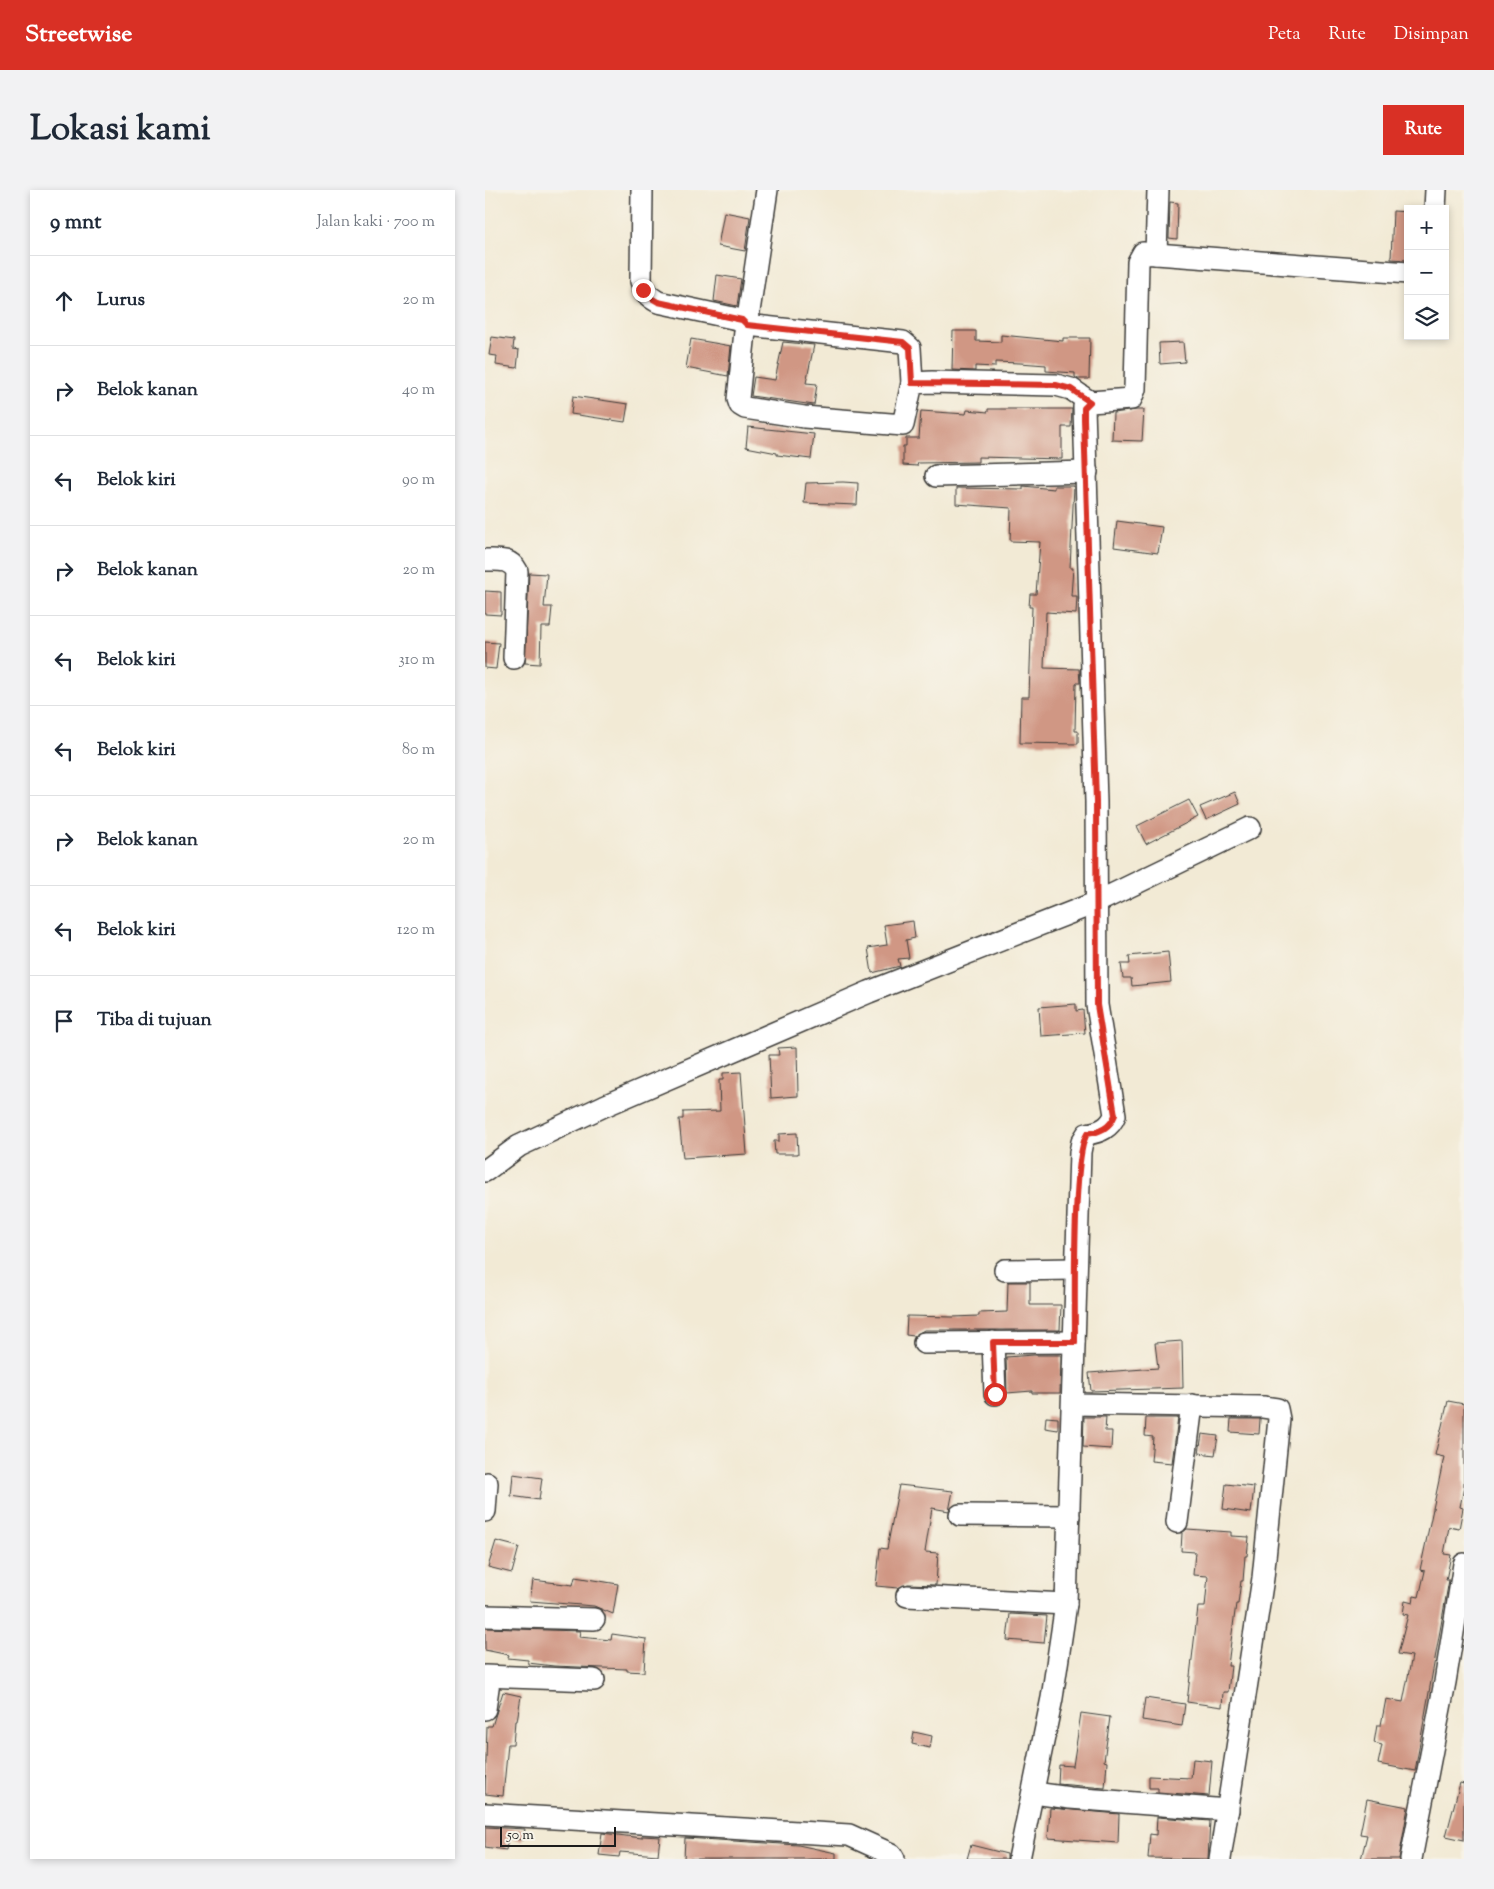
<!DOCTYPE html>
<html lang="id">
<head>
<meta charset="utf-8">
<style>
  :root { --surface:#fff; --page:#f2f2f3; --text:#1f2937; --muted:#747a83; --line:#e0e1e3; --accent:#d93025 }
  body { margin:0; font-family:"Sorts Mill Goudy",serif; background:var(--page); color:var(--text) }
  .controls { position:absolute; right:15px; top:15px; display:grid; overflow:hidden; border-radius:0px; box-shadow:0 2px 8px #0003 }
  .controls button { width:45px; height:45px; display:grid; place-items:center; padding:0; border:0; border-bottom:1px solid var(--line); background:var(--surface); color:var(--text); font:25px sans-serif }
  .scale { position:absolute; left:15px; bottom:12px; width:116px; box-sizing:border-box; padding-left:5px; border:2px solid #1c1c1c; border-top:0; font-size:14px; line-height:18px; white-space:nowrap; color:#1c1c1c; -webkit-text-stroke:4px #f7f3e8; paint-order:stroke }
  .stop { position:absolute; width:15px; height:15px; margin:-11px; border:4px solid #d93025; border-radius:50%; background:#fff }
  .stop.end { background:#d93025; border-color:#fff; box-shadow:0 1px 5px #0008 }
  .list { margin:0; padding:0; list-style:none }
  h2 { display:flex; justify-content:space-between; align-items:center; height:65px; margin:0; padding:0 20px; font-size:21px }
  h2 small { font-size:16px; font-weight:400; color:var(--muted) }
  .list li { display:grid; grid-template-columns:32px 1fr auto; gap:15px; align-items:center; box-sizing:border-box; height:90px; padding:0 20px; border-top:1px solid var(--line) }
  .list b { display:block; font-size:19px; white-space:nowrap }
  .list em { font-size:16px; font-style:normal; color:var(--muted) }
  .icon { flex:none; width:28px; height:28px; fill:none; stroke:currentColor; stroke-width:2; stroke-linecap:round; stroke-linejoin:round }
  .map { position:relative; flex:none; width:979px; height:1669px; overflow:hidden; border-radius:0px }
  header { display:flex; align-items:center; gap:30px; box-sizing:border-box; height:70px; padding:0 25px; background:var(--accent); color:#fff }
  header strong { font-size:24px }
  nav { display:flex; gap:28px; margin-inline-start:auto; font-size:18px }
  .intro { display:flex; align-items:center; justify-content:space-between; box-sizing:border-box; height:120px; padding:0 30px }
  h1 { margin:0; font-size:35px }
  .button { padding:12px 22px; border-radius:0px; background:var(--accent); color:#fff; font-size:18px; font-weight:700 }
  main { display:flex; gap:30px; padding:0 30px }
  aside { flex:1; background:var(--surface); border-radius:0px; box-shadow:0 2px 8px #0003 }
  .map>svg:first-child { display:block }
  .building { fill:#d09784 }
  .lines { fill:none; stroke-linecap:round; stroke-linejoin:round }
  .minor-casing { stroke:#3c3b38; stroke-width:24 }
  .minor { stroke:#fff; stroke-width:21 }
  .route { stroke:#d93025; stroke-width:6 }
</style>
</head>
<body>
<header>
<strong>Streetwise</strong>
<nav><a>Peta</a><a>Rute</a><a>Disimpan</a></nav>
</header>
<div class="intro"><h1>Lokasi kami</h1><a class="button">Rute</a></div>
<main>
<aside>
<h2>9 mnt<small>Jalan kaki · 700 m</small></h2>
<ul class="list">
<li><svg class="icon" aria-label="ahead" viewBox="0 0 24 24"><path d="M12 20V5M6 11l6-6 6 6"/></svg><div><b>Lurus</b></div><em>20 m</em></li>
<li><svg class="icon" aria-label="right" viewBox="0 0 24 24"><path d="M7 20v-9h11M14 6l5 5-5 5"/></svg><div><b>Belok kanan</b></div><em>40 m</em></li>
<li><svg class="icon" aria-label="left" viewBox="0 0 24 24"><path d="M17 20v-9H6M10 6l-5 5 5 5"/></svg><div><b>Belok kiri</b></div><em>90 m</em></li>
<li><svg class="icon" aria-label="right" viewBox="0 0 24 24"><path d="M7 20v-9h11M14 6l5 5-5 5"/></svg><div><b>Belok kanan</b></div><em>20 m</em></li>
<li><svg class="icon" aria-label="left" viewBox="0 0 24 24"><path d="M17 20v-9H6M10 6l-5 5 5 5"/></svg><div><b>Belok kiri</b></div><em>310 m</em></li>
<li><svg class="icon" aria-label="left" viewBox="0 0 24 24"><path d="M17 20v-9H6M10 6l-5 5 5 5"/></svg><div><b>Belok kiri</b></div><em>80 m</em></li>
<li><svg class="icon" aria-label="right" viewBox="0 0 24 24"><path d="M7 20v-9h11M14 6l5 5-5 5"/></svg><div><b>Belok kanan</b></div><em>20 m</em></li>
<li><svg class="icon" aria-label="left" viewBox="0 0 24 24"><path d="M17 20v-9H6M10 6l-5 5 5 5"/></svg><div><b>Belok kiri</b></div><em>120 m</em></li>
<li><svg class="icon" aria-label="arrive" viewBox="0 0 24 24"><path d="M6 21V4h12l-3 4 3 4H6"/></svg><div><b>Tiba di tujuan</b></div></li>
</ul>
</aside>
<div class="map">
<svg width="979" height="1669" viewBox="0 0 979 1669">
  <rect width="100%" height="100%" fill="#f7f3e8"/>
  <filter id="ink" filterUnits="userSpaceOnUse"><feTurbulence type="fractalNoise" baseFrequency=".02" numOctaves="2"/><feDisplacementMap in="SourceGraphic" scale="10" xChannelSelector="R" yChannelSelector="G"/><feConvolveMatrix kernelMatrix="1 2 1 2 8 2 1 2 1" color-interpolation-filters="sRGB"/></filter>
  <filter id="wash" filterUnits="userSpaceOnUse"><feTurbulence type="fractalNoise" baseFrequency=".0096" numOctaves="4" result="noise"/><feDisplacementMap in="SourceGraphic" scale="20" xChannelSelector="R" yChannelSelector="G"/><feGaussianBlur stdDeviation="1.12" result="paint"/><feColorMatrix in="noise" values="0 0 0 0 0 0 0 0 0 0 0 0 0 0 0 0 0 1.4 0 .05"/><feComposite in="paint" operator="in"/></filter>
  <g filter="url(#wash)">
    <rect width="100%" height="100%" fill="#f2ead5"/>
    <g id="blocks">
      <!-- building -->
      <g class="building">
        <path d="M685 12 693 13 692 49 684 48Z"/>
        <path d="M908 21 923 22V70L906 69Z"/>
        <path d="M239 22 265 27 260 61 233 56Z"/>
        <path d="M232 85 256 89 252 116 229 111Z"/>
        <path d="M468 141H491V151L516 152V145L578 151V148H605L604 189H593L590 187V183L561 181V175L535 173 510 172V177L490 176V181L467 180Z"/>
        <path d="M7 147 29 150 28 159 34 160 32 178 11 175 12 166 4 165Z"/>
        <path d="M206 149 246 156 243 186 201 178Z"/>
        <path d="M298 152 329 155 321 193 332 194 329 215 266 206 269 187 290 190Z"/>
        <path d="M698 152 700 172 675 174 674 153Z"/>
        <path d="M88 206 143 214 140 232 86 224Z"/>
        <path d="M503 219H587L586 237H577V269L493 267V272L433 273 432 276 418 275V256H421V248H434L436 221 481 224 482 220 503 222Z"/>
        <path d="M652 220H659L657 251 627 250 628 223Z"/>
        <path d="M263 237 329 244 326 269 292 265V263L261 257Z"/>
        <path d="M358 292 373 293 372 315 319 313 321 293Z"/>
        <path d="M538 296 569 299V296H589L585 378H588L586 406H592L591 424 561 422 559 478 594 479 595 493H591L590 541H593V554L535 553 536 507H544L547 417H544L545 404H551L555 352 525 351 526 318 471 314V298L538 299Z"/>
        <path d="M632 331 677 337 673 363 629 357Z"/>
        <path d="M44 383 62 384 59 417H67L65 437H56L55 474 40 473Z"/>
        <path d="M0 401 16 402V425L0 424Z"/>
        <path d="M0 452 14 453 11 479 0 478Z"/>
        <path d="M750 602 755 614 721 630 715 617Z"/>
        <path d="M704 610 713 627 661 654 652 636Z"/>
        <path d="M428 731 430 748 421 750 424 768 413 769 415 776 387 783 383 758 402 755 399 735Z"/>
        <path d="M683 762 686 792 647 796 646 788H638L636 774H645L644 766Z"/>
        <path d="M591 814V821L598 820 600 843 556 846 554 817Z"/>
        <path d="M312 857 313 906 286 908 284 865H294L293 858Z"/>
        <path d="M256 882 262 964 198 968 194 929H198V922L235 921 234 890H238V883Z"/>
        <path d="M312 943 313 964H290L289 951H294V944Z"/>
        <path d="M523 1092H545V1115H576L575 1140H439L429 1146 421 1145 422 1126 468 1127 494 1126V1123L522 1122Z"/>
        <path d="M697 1151 698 1198 606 1201 604 1183 673 1178 670 1153Z"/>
        <path d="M549 1165H576L575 1203H547V1201L522 1203 521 1167Z"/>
        <path d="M963 1211 979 1214V1297L975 1317 978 1318 974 1339 964 1337 959 1364 966 1365 961 1390H964L930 1581 893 1574 897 1555 889 1553 892 1535H896L901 1509 918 1512 927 1466 913 1464 923 1425 918 1424 920 1411 928 1413 929 1406 934 1407 940 1381 935 1380 959 1267 950 1265Z"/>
        <path d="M561 1227 573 1228V1240L560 1238Z"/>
        <path d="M599 1227H621L620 1241H627L626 1259 598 1257Z"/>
        <path d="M661 1228H693L687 1273 666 1271 668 1247 660 1246Z"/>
        <path d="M746 1229H775L774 1244 745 1242Z"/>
        <path d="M717 1244 733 1246 730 1265 714 1263Z"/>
        <path d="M28 1284 57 1288 54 1310 26 1306Z"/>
        <path d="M741 1294 769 1297 766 1323 738 1319Z"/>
        <path d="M414 1295 468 1301 464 1321 447 1318 440 1362 453 1363 451 1395 423 1394 413 1398 391 1396 395 1358 402 1359Z"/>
        <path d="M702 1339 746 1342V1346L764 1347 762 1366H760L758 1391H756L753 1414H751L746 1451 743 1476H746L743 1502H738L737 1517 702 1512 713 1417H720L723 1386 708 1385 710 1362 696 1361 697 1343Z"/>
        <path d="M11 1351 34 1357 27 1383 3 1377Z"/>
        <path d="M90 1387 133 1394 128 1424 109 1416 45 1411 48 1390 88 1395Z"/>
        <path d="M525 1424 562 1426 559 1453 522 1450Z"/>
        <path d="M0 1438 95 1441 94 1447 126 1450 127 1444 161 1449 159 1482 142 1481V1479L69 1476 43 1473V1470L23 1468 24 1465 0 1460Z"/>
        <path d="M18 1502 36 1506 32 1531H30L28 1554H23L18 1606 0 1604 2 1536H7Z"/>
        <path d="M660 1508 700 1514 697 1536 657 1530Z"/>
        <path d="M596 1523 625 1527 619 1571 622 1572 620 1598 573 1594 574 1575 588 1576Z"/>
        <path d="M429 1542 447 1546 445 1558 427 1554Z"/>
        <path d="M708 1569 727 1571 724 1606 673 1602V1598H664V1586L706 1588Z"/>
        <path d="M975 1593 979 1594V1650L961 1646Z"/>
        <path d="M882 1609 923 1617 914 1669H876L882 1645 875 1644Z"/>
        <path d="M565 1618 634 1624 633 1653 563 1648Z"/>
        <path d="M672 1627 725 1631 723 1669 663 1668 665 1644 671 1645Z"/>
        <path d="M0 1637 40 1639 38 1650 23 1648 21 1660 0 1657Z"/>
        <path d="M117 1643 157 1648V1646L175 1647 173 1665 135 1662 134 1667 114 1665Z"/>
        <path d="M200 1648 313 1655 351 1663V1669H199Z"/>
        <path d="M486 1655 522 1664V1669H482Z"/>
      </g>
    </g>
  </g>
  <g filter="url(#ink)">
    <use href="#blocks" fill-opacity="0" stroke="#3c3b38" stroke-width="1"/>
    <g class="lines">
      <!-- minor casing -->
      <g class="minor-casing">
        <g id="minor">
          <path d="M157 0 156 91C159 103 163 106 173 112L257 130 261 132 253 209 255 215 260 218 319 227 418 235 427 193 447 192 571 195 586 199 605 212"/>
          <path d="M282 0 262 135 418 152 425 158 427 193"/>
          <path d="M950 19 951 0"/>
          <path d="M671 64 673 0"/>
          <path d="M451 286 602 282"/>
          <path d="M0 370C14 370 25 368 32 381L29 468"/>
          <path d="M0 981 34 956 119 916 384 802 610 713 765 638"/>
          <path d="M520 1080 590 1079"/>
          <path d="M508 1152 510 1204"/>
          <path d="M439 1153 589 1152"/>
          <path d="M589 1214 778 1217 792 1219 794 1229 778 1388 735 1669"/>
          <path d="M0 1321 2 1293"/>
          <path d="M475 1325 584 1326"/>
          <path d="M692 1332 707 1215"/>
          <path d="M422 1406 581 1414"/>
          <path d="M0 1426 109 1429"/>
          <path d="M0 1486 109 1490"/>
          <path d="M0 1519 4 1491"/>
          <path d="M549 1603 585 1608 743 1620"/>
          <path d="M0 1624 364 1645 406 1664 409 1669"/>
          <path d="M534 1669 567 1508 581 1414 595 962 597 952 602 944C615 942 625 938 630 925L612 815 611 612 599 217 605 212 646 209 650 199 653 72 658 63 923 83"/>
          <path d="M926 1669 960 1492 979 1374"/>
        </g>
      </g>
      <!-- minor -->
      <use href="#minor" class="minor"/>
    </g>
  </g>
  <g class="lines" filter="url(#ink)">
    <!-- route -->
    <path class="route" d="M158 100 161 105 173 112 257 130 262 135 418 152 425 158 427 193 571 195 586 199 605 212 599 218V229L611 612 612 815 630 925C625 938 615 942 602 944 587 967 590 1116 590 1152H508L510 1204"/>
  </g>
</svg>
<div class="controls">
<button>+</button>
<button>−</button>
<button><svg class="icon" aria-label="layers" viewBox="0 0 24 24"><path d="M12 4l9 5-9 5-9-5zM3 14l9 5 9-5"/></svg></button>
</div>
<div class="scale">50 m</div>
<div class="stop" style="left:510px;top:1204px"></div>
<div class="stop end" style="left:158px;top:100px"></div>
</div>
</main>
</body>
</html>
